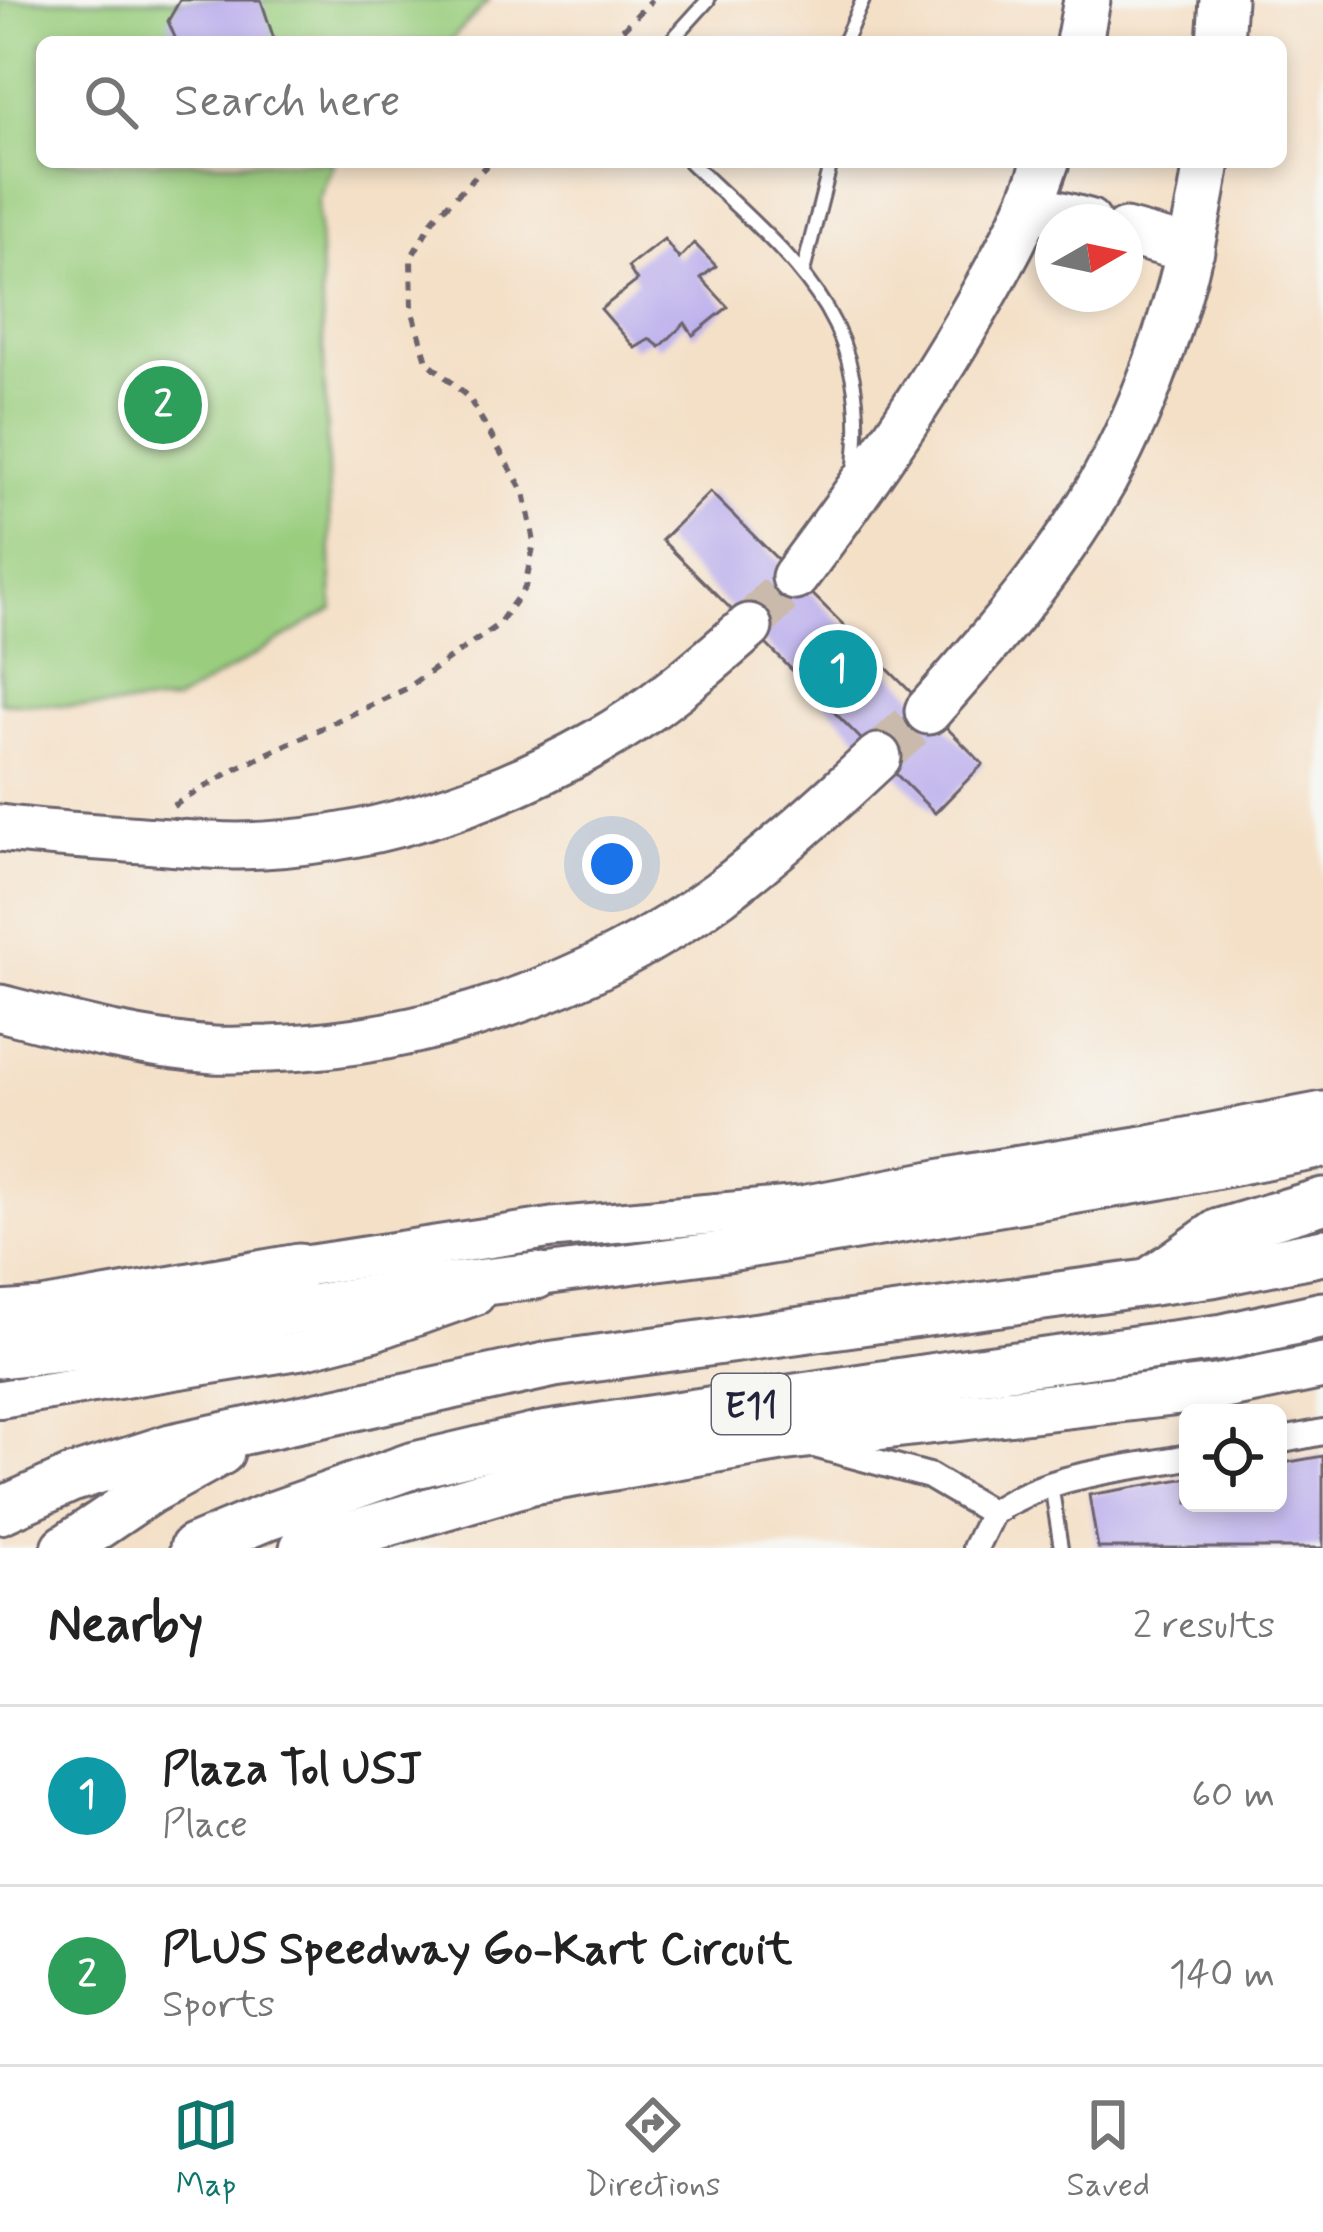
<!DOCTYPE html>
<html lang="en">
<head>
<meta charset="utf-8">
<style>
  :root { --surface:#fff; --page:#f2f2f2; --text:#222; --muted:#767676; --line:#e0e0e0; --accent:#0f766e }
  body { margin:0; font-family:Mynerve,sans-serif; background:var(--page); color:var(--text) }
  .controls { position:absolute; right:36px; bottom:36px; display:grid; overflow:hidden; border-radius:18px; box-shadow:0 6px 18px #0003 }
  .controls button { width:108px; height:108px; display:grid; place-items:center; padding:0; border:0; border-bottom:3px solid var(--line); background:var(--surface); color:var(--text); font:60px sans-serif }
  .compass { position:absolute; left:1035px; top:204px; width:108px; height:108px; border-radius:50%; background:var(--surface); box-shadow:0 6px 18px #0003; rotate:81deg }
  .you { position:absolute; left:612px; top:864px; width:42px; height:42px; margin:-30px; border:9px solid #fff; border-radius:50%; background:#1a73e8; box-shadow:0 0 0 18px #1a73e833 }
  .badge { display:grid; place-items:center; width:78px; height:78px; border-radius:50%; background:var(--accent); color:#fff; font-size:39px; font-weight:700 }
  .pin { position:absolute; translate:-50% -50%; border:6px solid #fff; box-shadow:0 3px 12px #0006 }
  .list { margin:0; padding:0; list-style:none }
  h2 { display:flex; justify-content:space-between; align-items:center; height:156px; margin:0; padding:0 48px; font-size:51px }
  h2 small { font-size:39px; font-weight:400; color:var(--muted) }
  .list li { display:grid; grid-template-columns:78px 1fr auto; gap:36px; align-items:center; box-sizing:border-box; height:180px; padding:0 48px; border-top:3px solid var(--line) }
  .list b { display:block; font-size:45px; white-space:nowrap }
  .list p { margin:0; font-size:39px; white-space:nowrap; color:var(--muted) }
  .list em { font-size:39px; font-style:normal; color:var(--muted) }
  .icon { flex:none; width:66px; height:66px; fill:none; stroke:currentColor; stroke-width:2; stroke-linecap:round; stroke-linejoin:round }
  .map { position:relative; flex:none; width:1323px; height:1548px; overflow:hidden }
  .search { position:absolute; background:var(--surface); box-shadow:0 6px 18px #0003; left:36px; right:36px; top:36px; height:132px; display:flex; align-items:center; gap:30px; box-sizing:border-box; padding:0 42px; border-radius:18px; color:var(--muted); font-size:45px }
  .sheet { height:516px; background:var(--surface) }
  nav { display:flex; justify-content:space-around; align-items:center; box-sizing:border-box; height:168px; border-top:3px solid var(--line); background:var(--surface); font-size:33px; color:var(--muted) }
  nav a { display:grid; justify-items:center; gap:6px }
  nav .on { color:var(--accent) }
  .map>svg:first-child { display:block }
  .green { fill:#9acd7e; stroke:#5e785c; stroke-width:3 }
  .building { fill:#b9acec }
  .lines { fill:none; stroke-linecap:round; stroke-linejoin:round }
  .highway-tunnel { stroke:#cabaab; stroke-width:45; stroke-dasharray:45 22; stroke-linecap:butt }
  .lane-casing { stroke:#6c646c; stroke-width:18 }
  .street-casing { stroke:#6c646c; stroke-width:30 }
  .secondary-casing { stroke:#6c646c; stroke-width:42 }
  .primary-casing { stroke:#6c646c; stroke-width:45 }
  .highway-casing { stroke:#6c646c; stroke-width:51 }
  .path { stroke:#6c646c; stroke-width:6; stroke-dasharray:9 9; stroke-linecap:butt }
  .lane { stroke:#fff; stroke-width:12 }
  .street { stroke:#fff; stroke-width:24 }
  .secondary { stroke:#fff; stroke-width:36 }
  .primary { stroke:#fff; stroke-width:39 }
  .highway { stroke:#fff; stroke-width:45 }
  .labels { text-anchor:middle; stroke-width:10; stroke-linejoin:round; paint-order:stroke }
  .shield { fill:#f6f6f2; stroke:#626272; stroke-width:3 }
  .shield-label { font-size:36px; font-weight:bold; fill:#22223b }
</style>
</head>
<body>
<div class="map">
<svg width="1323" height="1548" viewBox="0 0 1323 1548">
  <rect width="100%" height="100%" fill="#f6f6f2"/>
  <filter id="ink" filterUnits="userSpaceOnUse"><feTurbulence type="fractalNoise" baseFrequency=".00833" numOctaves="2"/><feDisplacementMap in="SourceGraphic" scale="24" xChannelSelector="R" yChannelSelector="G"/><feConvolveMatrix kernelMatrix="1 2 1 2 8 2 1 2 1" color-interpolation-filters="sRGB"/></filter>
  <filter id="wash" filterUnits="userSpaceOnUse"><feTurbulence type="fractalNoise" baseFrequency=".004" numOctaves="4" result="noise"/><feDisplacementMap in="SourceGraphic" scale="48" xChannelSelector="R" yChannelSelector="G"/><feGaussianBlur stdDeviation="2.7" result="paint"/><feColorMatrix in="noise" values="0 0 0 0 0 0 0 0 0 0 0 0 0 0 0 0 0 1.4 0 .05"/><feComposite in="paint" operator="in"/></filter>
  <g filter="url(#wash)">
    <rect width="100%" height="100%" fill="#f4e0c7"/>
    <!-- green -->
    <path class="green" d="M0 0H489L449 42H42V162H334L318 201 333 609 175 702 100 707 0 702Z"/>
    <g id="blocks">
      <!-- building -->
      <g class="building">
        <path d="M180 0H261L275 42H177L168 21Z"/>
        <path d="M664 239 679 259 694 243 716 266 701 278 728 307 693 335 685 323 660 347 650 339 635 348 601 309 637 281 628 267Z"/>
        <path d="M710 492 983 764 935 813 662 540Z"/>
        <path d="M1323 1456V1548H1098L1089 1495 1188 1478V1503H1278V1464Z"/>
      </g>
    </g>
  </g>
  <g filter="url(#ink)">
    <use href="#blocks" fill-opacity="0" stroke="#6c646c" stroke-width="3"/>
    <g class="lines">
      <!-- highway-tunnel -->
      <g class="highway-tunnel">
        <path d="M749 627 795 577"/>
        <path d="M878 757 928 711"/>
      </g>
      <!-- lane casing -->
      <g class="lane-casing">
        <g id="lane">
          <path d="M670 42 708 0"/>
          <path d="M844 42 863 0"/>
          <path d="M690 162C788 257 872 313 855 465"/>
          <path d="M803 272 831 162"/>
          <path d="M1051 1484 1061 1548"/>
        </g>
      </g>
      <!-- street casing -->
      <g class="street-casing">
        <g id="street">
          <path d="M1278 1441 1323 1432"/>
          <path d="M818 1446 929 1476 992 1513C1049 1473 1122 1470 1188 1457"/>
          <path d="M975 1548 992 1513"/>
        </g>
      </g>
      <!-- secondary casing -->
      <g class="secondary-casing">
        <path id="secondary" d="M0 1399 305 1350 371 1333 476 1296"/>
      </g>
      <!-- primary casing -->
      <g class="primary-casing">
        <g id="primary">
          <path d="M299 1267 552 1228 802 1206 964 1175 1149 1145 1323 1112"/>
          <path d="M536 1276 735 1250 1162 1179 1323 1148"/>
        </g>
      </g>
      <!-- highway casing -->
      <g class="highway-casing">
        <g id="highway">
          <path d="M1079 42 1087 0"/>
          <path d="M1220 42 1223 0"/>
          <path d="M1031 207 1088 222"/>
          <path d="M1125 232 1191 250"/>
          <path d="M795 577C858 493 917 409 970 318 1000 266 1027 219 1046 162"/>
          <path d="M928 711C975 658 1022 605 1062 547 1142 434 1186 297 1207 162"/>
          <path d="M0 828C43 834 85 836 128 839 164 841 201 846 238 846 363 844 488 804 596 743 652 712 701 669 749 627"/>
          <path d="M0 1008C70 1026 141 1045 214 1050 232 1051 251 1049 269 1049 425 1044 592 987 719 894 775 852 827 805 878 757"/>
          <path d="M1154 1278 1219 1232 1323 1201"/>
          <path d="M0 1315 42 1312 299 1267"/>
          <path d="M0 1355 106 1343 424 1289 536 1276"/>
          <path d="M0 1511 71 1479 171 1447 554 1364 1212 1274 1323 1252"/>
          <path d="M65 1548 148 1492 221 1452"/>
          <path d="M193 1548 272 1515 411 1466 542 1435 956 1373 1224 1337 1323 1315"/>
          <path d="M303 1548 532 1481 781 1438 1215 1388 1323 1366"/>
        </g>
      </g>
      <!-- path -->
      <g class="path">
        <path d="M610 42 652 0"/>
        <path d="M173 806 235 769 405 689 498 625 525 587 534 542 524 492 469 398 427 361 412 309 411 258 434 218 490 162"/>
      </g>
      <!-- lane -->
      <use href="#lane" class="lane"/>
      <!-- street -->
      <use href="#street" class="street"/>
      <!-- secondary -->
      <use href="#secondary" class="secondary"/>
      <!-- primary -->
      <use href="#primary" class="primary"/>
      <!-- highway -->
      <use href="#highway" class="highway"/>
    </g>
  </g>
  <g class="labels">
    <!-- shield labels -->
    <rect class="shield" x="712" y="1374" width="78" height="60" rx="9"/>
    <g class="shield-label">
      <text x="751" y="1417">E11</text>
    </g>
  </g>
</svg>
<div class="controls">
<button><svg class="icon" aria-label="locate" viewBox="0 0 24 24"><circle cx="12" cy="12" r="6"/><path d="M12 2v4M12 18v4M2 12h4M18 12h4"/></svg></button>
</div>
<svg class="compass" viewBox="-18 -18 36 36"><path d="M0-13l5 13h-10z" fill="#e53935"/><path d="M0 13l5-13h-10z" fill="#767676"/></svg>
<div class="you"></div>
<div class="pin badge" style="left:838px;top:669px;background:#0f9aa8">1</div>
<div class="pin badge" style="left:163px;top:405px;background:#2e9e5b">2</div>
<div class="search"><svg class="icon" aria-label="search" viewBox="0 0 24 24"><circle cx="10" cy="10" r="6"/><path d="M15 15l6 6"/></svg>Search here</div>
</div>
<section class="sheet">
<h2>Nearby<small>2 results</small></h2>
<ul class="list">
<li><span class="badge" style="background:#0f9aa8">1</span><div><b>Plaza Tol USJ</b><p>Place</p></div><em>60 m</em></li>
<li><span class="badge" style="background:#2e9e5b">2</span><div><b>PLUS Speedway Go-Kart Circuit</b><p>Sports</p></div><em>140 m</em></li>
</ul>
</section>
<nav>
<a class="on"><svg class="icon" aria-label="map" viewBox="0 0 24 24"><path d="M3 6l6-2 6 2 6-2v14l-6 2-6-2-6 2zM9 4v14M15 6v14"/></svg>Map</a>
<a><svg class="icon" aria-label="directions" viewBox="0 0 24 24"><path d="M12 3l9 9-9 9-9-9zM9 14v-3h6M13 9l2 2-2 2"/></svg>Directions</a>
<a><svg class="icon" aria-label="saved" viewBox="0 0 24 24"><path d="M7 4h10v16l-5-4-5 4z"/></svg>Saved</a>
</nav>
</body>
</html>
